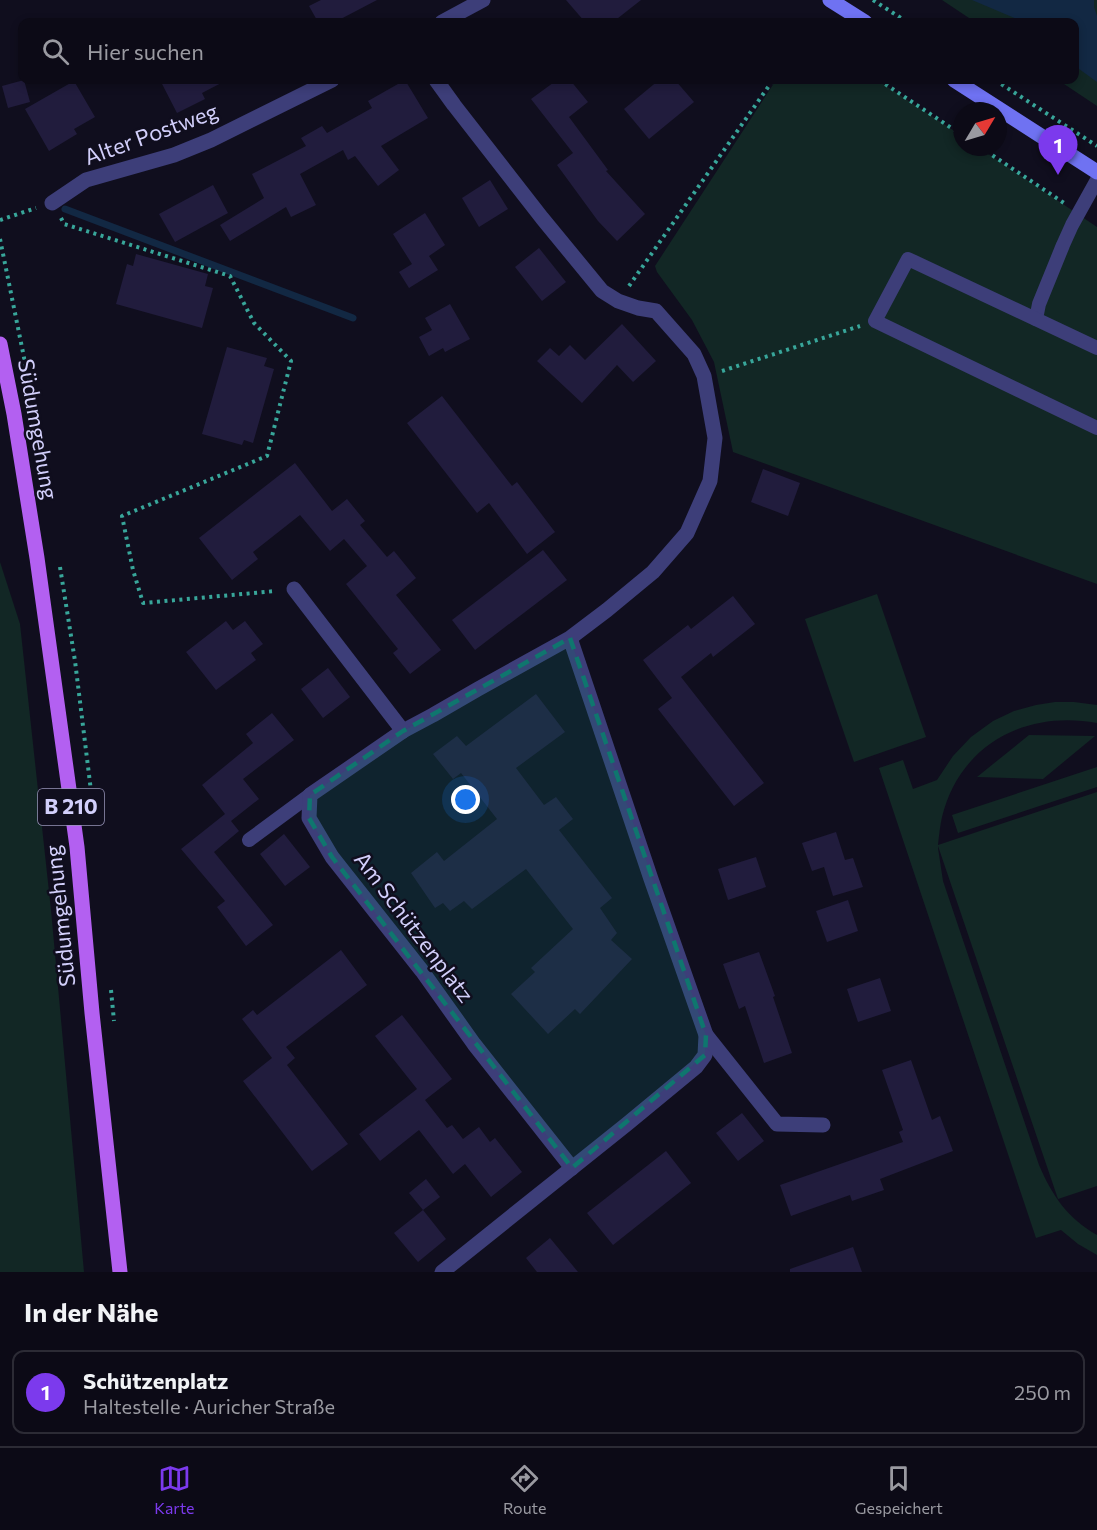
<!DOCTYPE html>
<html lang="de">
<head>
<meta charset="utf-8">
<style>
  :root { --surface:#0c0a16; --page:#1a1823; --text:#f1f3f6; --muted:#9a9aa1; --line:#2c2b35; --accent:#7c3aed }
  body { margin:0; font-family:Commissioner,sans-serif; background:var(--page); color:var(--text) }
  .compass { position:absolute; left:953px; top:102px; width:54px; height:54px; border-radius:50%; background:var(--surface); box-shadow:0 3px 9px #0003; rotate:52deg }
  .you { position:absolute; left:466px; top:800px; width:21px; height:21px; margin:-15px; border:4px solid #fff; border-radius:50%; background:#1a73e8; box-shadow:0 0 0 9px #1a73e833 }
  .badge { display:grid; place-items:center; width:39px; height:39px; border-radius:50%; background:var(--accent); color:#fff; font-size:20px; font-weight:700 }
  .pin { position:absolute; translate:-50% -50px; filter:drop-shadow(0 2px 3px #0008) }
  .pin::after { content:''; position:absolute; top:32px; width:21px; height:18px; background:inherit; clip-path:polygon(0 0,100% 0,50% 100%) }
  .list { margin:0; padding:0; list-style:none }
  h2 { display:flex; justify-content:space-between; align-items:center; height:78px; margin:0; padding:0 24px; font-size:26px }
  h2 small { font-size:20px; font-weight:400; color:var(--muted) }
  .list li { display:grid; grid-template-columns:39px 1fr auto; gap:18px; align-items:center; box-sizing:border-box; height:84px; margin:0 12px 12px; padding:0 12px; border:2px solid var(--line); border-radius:12px }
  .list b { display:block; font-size:22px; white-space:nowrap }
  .list p { margin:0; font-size:20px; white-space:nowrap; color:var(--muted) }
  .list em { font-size:20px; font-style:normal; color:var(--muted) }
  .icon { flex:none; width:33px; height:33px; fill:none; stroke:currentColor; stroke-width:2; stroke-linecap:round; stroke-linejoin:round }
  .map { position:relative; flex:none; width:1097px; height:1272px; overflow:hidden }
  .search { position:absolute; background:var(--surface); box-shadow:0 3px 9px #0003; left:18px; right:18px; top:18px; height:66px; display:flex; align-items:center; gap:15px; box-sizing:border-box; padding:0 21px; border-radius:12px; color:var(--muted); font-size:22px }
  .sheet { height:174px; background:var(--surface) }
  nav { display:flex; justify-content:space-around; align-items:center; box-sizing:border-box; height:84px; border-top:2px solid var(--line); background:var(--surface); font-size:16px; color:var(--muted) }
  nav a { display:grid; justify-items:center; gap:3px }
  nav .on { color:var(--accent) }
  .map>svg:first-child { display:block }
  .green { fill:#122725 }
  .water { fill:#122843 }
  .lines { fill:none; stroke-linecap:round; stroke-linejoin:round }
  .stream { stroke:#122843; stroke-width:7 }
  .building { fill:#211c3d }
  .path { stroke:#38a69a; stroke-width:4; stroke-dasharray:3 4.5; stroke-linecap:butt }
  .lane { stroke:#3d3e79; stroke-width:14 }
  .street { stroke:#3d3e79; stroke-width:15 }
  .secondary { stroke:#6f72f2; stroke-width:15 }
  .primary { stroke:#b360f1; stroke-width:15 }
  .marked { fill:#0f766e; fill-opacity:0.2; stroke:#0f766e; stroke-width:4.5; stroke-dasharray:12 8; stroke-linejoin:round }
  .labels { text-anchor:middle; stroke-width:5; stroke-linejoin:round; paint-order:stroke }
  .shield { fill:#100e1e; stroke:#9895b9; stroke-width:1.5 }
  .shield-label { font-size:21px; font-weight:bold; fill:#d2cffb }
  .street-label { font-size:22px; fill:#d2cffb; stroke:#100e1e }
</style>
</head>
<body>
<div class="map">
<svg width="1097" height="1272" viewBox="0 0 1097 1272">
  <rect width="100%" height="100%" fill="#100e1e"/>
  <!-- green -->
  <g class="green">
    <path d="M942 0H1097V106L1058 80H1074V22H975Z"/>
    <path d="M776 80H877L962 136V147H978L1097 227V584L733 452 714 362 692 320 657 272 655 266Z"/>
    <path d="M0 562 20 624 51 910 84 1272H0Z"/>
    <path d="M877 594 926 737 854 762 805 619Z"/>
    <path d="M1055 702H1074L1097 705V723C1026 710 960 744 942 817 940 826 939 835 938 845L1097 792V1186L1058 1199 938 846V848L943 881 1039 1165C1052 1195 1067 1218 1097 1235V1255L1078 1244 1061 1230 1036 1238 879 768 903 760 913 789 937 780 953 756 971 737 993 721 1014 711 1036 705Z"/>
    <path d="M1029 735 1095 736 1043 779 977 777Z"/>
    <path d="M1097 767V787L958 833 952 815Z"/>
  </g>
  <!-- water -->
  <path class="water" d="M972 0H1094V7L1097 16V82L1075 66 1074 22H1024Z"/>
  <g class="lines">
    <!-- stream -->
    <path class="stream" d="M65 209 353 318"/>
  </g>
  <!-- building -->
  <g class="building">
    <path d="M321 0H377L335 22H318L309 6Z"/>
    <path d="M566 0H641L613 22H585Z"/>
    <path d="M24 80 30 102 8 108 2 86Z"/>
    <path d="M160 80H227L202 93 205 99 177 113Z"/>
    <path d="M405 80 428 118 381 146 399 170 378 186 355 156 348 160 343 150 300 174 316 205 291 217 286 207 230 241 220 225 264 198 252 174 306 146 301 138 322 126 327 133 372 108 368 101Z"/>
    <path d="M557 80H570L588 102 569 117 608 170 606 171 645 214 617 241 598 221 557 165 573 153 531 99Z"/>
    <path d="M659 80H675L694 102 649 139 624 109Z"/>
    <path d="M74 81 95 117 74 129 77 134 49 151 25 109Z"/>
    <path d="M490 180 508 209 479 227 462 198Z"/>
    <path d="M213 185 228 213 175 242 159 214Z"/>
    <path d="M425 213 445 245 429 256 438 270 409 288 399 272 412 264 393 234Z"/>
    <path d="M539 248 566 282 542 301 515 267Z"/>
    <path d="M136 254 208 274 205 286 213 288 202 328 116 304 127 264 133 266Z"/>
    <path d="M450 304 470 339 445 352 443 348 429 356 419 337 432 330 425 318Z"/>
    <path d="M622 324 656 361 633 382 617 365 582 403 537 361 550 348 559 356 570 345 585 360Z"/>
    <path d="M227 347 267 358 264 366 274 369 253 443 244 440 242 445 202 434Z"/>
    <path d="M442 396 512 486 517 482 555 532 527 554 489 503 477 513 407 423Z"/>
    <path d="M295 463 332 511 347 499 365 521 360 525 387 557 394 551 416 578 396 595 441 650 410 674 393 653 398 649 346 584 367 566 344 539 330 551 300 515 253 552 258 559 232 580 199 538Z"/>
    <path d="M763 469 800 483 788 516 751 502Z"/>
    <path d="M543 550 567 580 475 650 452 620Z"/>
    <path d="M733 596 755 624 713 657 711 653 681 677 764 783 734 806 658 709 672 698 643 660 688 625 691 629Z"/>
    <path d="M226 621 233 630 245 621 263 644 251 653 256 660 216 690 186 652Z"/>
    <path d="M328 668 350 697 323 718 301 689Z"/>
    <path d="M536 694 565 732 516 768 544 805 556 797 573 819 559 830 612 898 600 908 617 933 611 940 632 959 580 1014 575 1009 548 1034 511 994 535 972 531 968 573 929 526 869 472 909 464 901 450 911 443 903 435 908 411 873 437 852 444 861 497 819 461 773 453 779 433 754 457 736 466 746Z"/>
    <path d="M272 713 294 740 243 779 259 799 231 821 239 831 214 852 273 925 246 946 217 907 225 901 181 849 225 814 202 785 253 743 246 734Z"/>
    <path d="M836 832 845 860 853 858 863 887 833 896 824 867 812 871 802 843Z"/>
    <path d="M284 834 310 867 285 886 260 854Z"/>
    <path d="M756 857 766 887 728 900 718 869Z"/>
    <path d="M848 900 858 931 827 942 816 911Z"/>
    <path d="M341 950 367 985 286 1047 295 1058 287 1065 348 1144 312 1171 243 1081 272 1058 242 1019 253 1010 257 1015Z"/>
    <path d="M759 952 775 996 773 997 792 1053 764 1063 745 1006 739 1009 723 964Z"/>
    <path d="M880 978 891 1011 858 1022 847 989Z"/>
    <path d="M402 1015 452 1079 425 1100 447 1128 452 1125 463 1139 479 1127 490 1142 495 1138 522 1172 491 1197 465 1164 453 1174 419 1130 380 1161 359 1134 417 1089 375 1036Z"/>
    <path d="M911 1060 932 1120 940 1116 953 1151 880 1179 884 1190 852 1201 850 1195 791 1216 780 1185 903 1142 899 1132 903 1130 882 1070Z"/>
    <path d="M742 1113 764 1141 738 1161 716 1133Z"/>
    <path d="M666 1151 691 1183 613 1245 587 1213Z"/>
    <path d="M426 1179 440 1197 423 1210 409 1193Z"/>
    <path d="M423 1210 446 1239 418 1262 394 1233Z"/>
    <path d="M550 1238 578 1272H537L526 1258Z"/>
    <path d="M853 1247 862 1272H790V1269Z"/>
  </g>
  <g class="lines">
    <!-- path -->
    <g class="path">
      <path d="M873 0 907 22"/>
      <path d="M879 80 962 135"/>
      <path d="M995 80 1097 146"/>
      <path d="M980 147 1064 203"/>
      <path d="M61 218 64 224 230 276 254 323 291 361 267 456 122 516 133 570 143 603 276 591"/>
      <path d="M0 220 36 208"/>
      <path d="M0 239 32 397"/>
      <path d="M629 286 773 80"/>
      <path d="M722 371 860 326"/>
      <path d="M60 567 75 661 91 791"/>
      <path d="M111 990 114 1021"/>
    </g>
    <!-- lane -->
    <g class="lane">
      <path d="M1036 319 1039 304 1063 245 1072 225 1097 180"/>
      <path d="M1097 348 908 259 875 321 1097 428"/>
      <path d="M249 840 310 795"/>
    </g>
    <!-- street -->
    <g class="street">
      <path d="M442 22 483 0"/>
      <path d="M436 80 454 105 542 218 602 291 618 301 638 308 656 311 694 354 704 376 715 438 710 481 687 533 653 572 607 610 570 638 478 689 433 715 403 731 310 795 309 818 332 857 422 971 474 1044 572 1168 627 1124 696 1067 705 1055 706 1035 651 879 570 638"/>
      <path d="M52 203 86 180 174 155 211 140 332 80"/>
      <path d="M294 589 403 731"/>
      <path d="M706 1035 777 1124 823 1125"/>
      <path d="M442 1272 572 1168"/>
    </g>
    <!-- secondary -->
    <g class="secondary">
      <path d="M830 0 865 22"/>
      <path d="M954 80 1097 172"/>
    </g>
    <!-- primary -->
    <path class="primary" d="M0 344 14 414 37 558 77 847 92 1013 120 1272"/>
  </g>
  <!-- marked area -->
  <path class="marked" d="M570 638 706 1035 705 1055 572 1168 332 857 309 818 310 795 403 731Z"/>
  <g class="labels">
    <!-- shield labels -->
    <rect class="shield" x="38" y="789" width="66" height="36" rx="4.5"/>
    <g class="shield-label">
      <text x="71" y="814">B 210</text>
    </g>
    <!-- street labels -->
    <g class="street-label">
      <text transform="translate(151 134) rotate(-20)" y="8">Alter Postweg</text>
      <text transform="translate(38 429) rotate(80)" y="8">Südumgehung</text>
      <text transform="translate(60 916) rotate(-96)" y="8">Südumgehung</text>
      <text transform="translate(414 927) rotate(53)" y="8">Am Schützenplatz</text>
    </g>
  </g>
</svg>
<svg class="compass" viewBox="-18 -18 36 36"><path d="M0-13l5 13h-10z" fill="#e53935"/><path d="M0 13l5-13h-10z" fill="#9a9aa1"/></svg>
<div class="you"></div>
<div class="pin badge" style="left:1058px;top:175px">1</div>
<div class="search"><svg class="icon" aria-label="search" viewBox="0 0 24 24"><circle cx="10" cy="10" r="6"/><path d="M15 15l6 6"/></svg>Hier suchen</div>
</div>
<section class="sheet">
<h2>In der Nähe<small></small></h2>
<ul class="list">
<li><span class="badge">1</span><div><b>Schützenplatz</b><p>Haltestelle · Auricher Straße</p></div><em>250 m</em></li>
</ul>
</section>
<nav>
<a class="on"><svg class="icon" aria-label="map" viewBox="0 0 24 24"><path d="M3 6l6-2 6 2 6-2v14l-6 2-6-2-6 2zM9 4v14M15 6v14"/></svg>Karte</a>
<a><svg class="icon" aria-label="directions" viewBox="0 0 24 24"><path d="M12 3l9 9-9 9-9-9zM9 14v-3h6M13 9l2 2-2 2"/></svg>Route</a>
<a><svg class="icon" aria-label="saved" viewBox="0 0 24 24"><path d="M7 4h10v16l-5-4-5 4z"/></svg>Gespeichert</a>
</nav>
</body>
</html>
